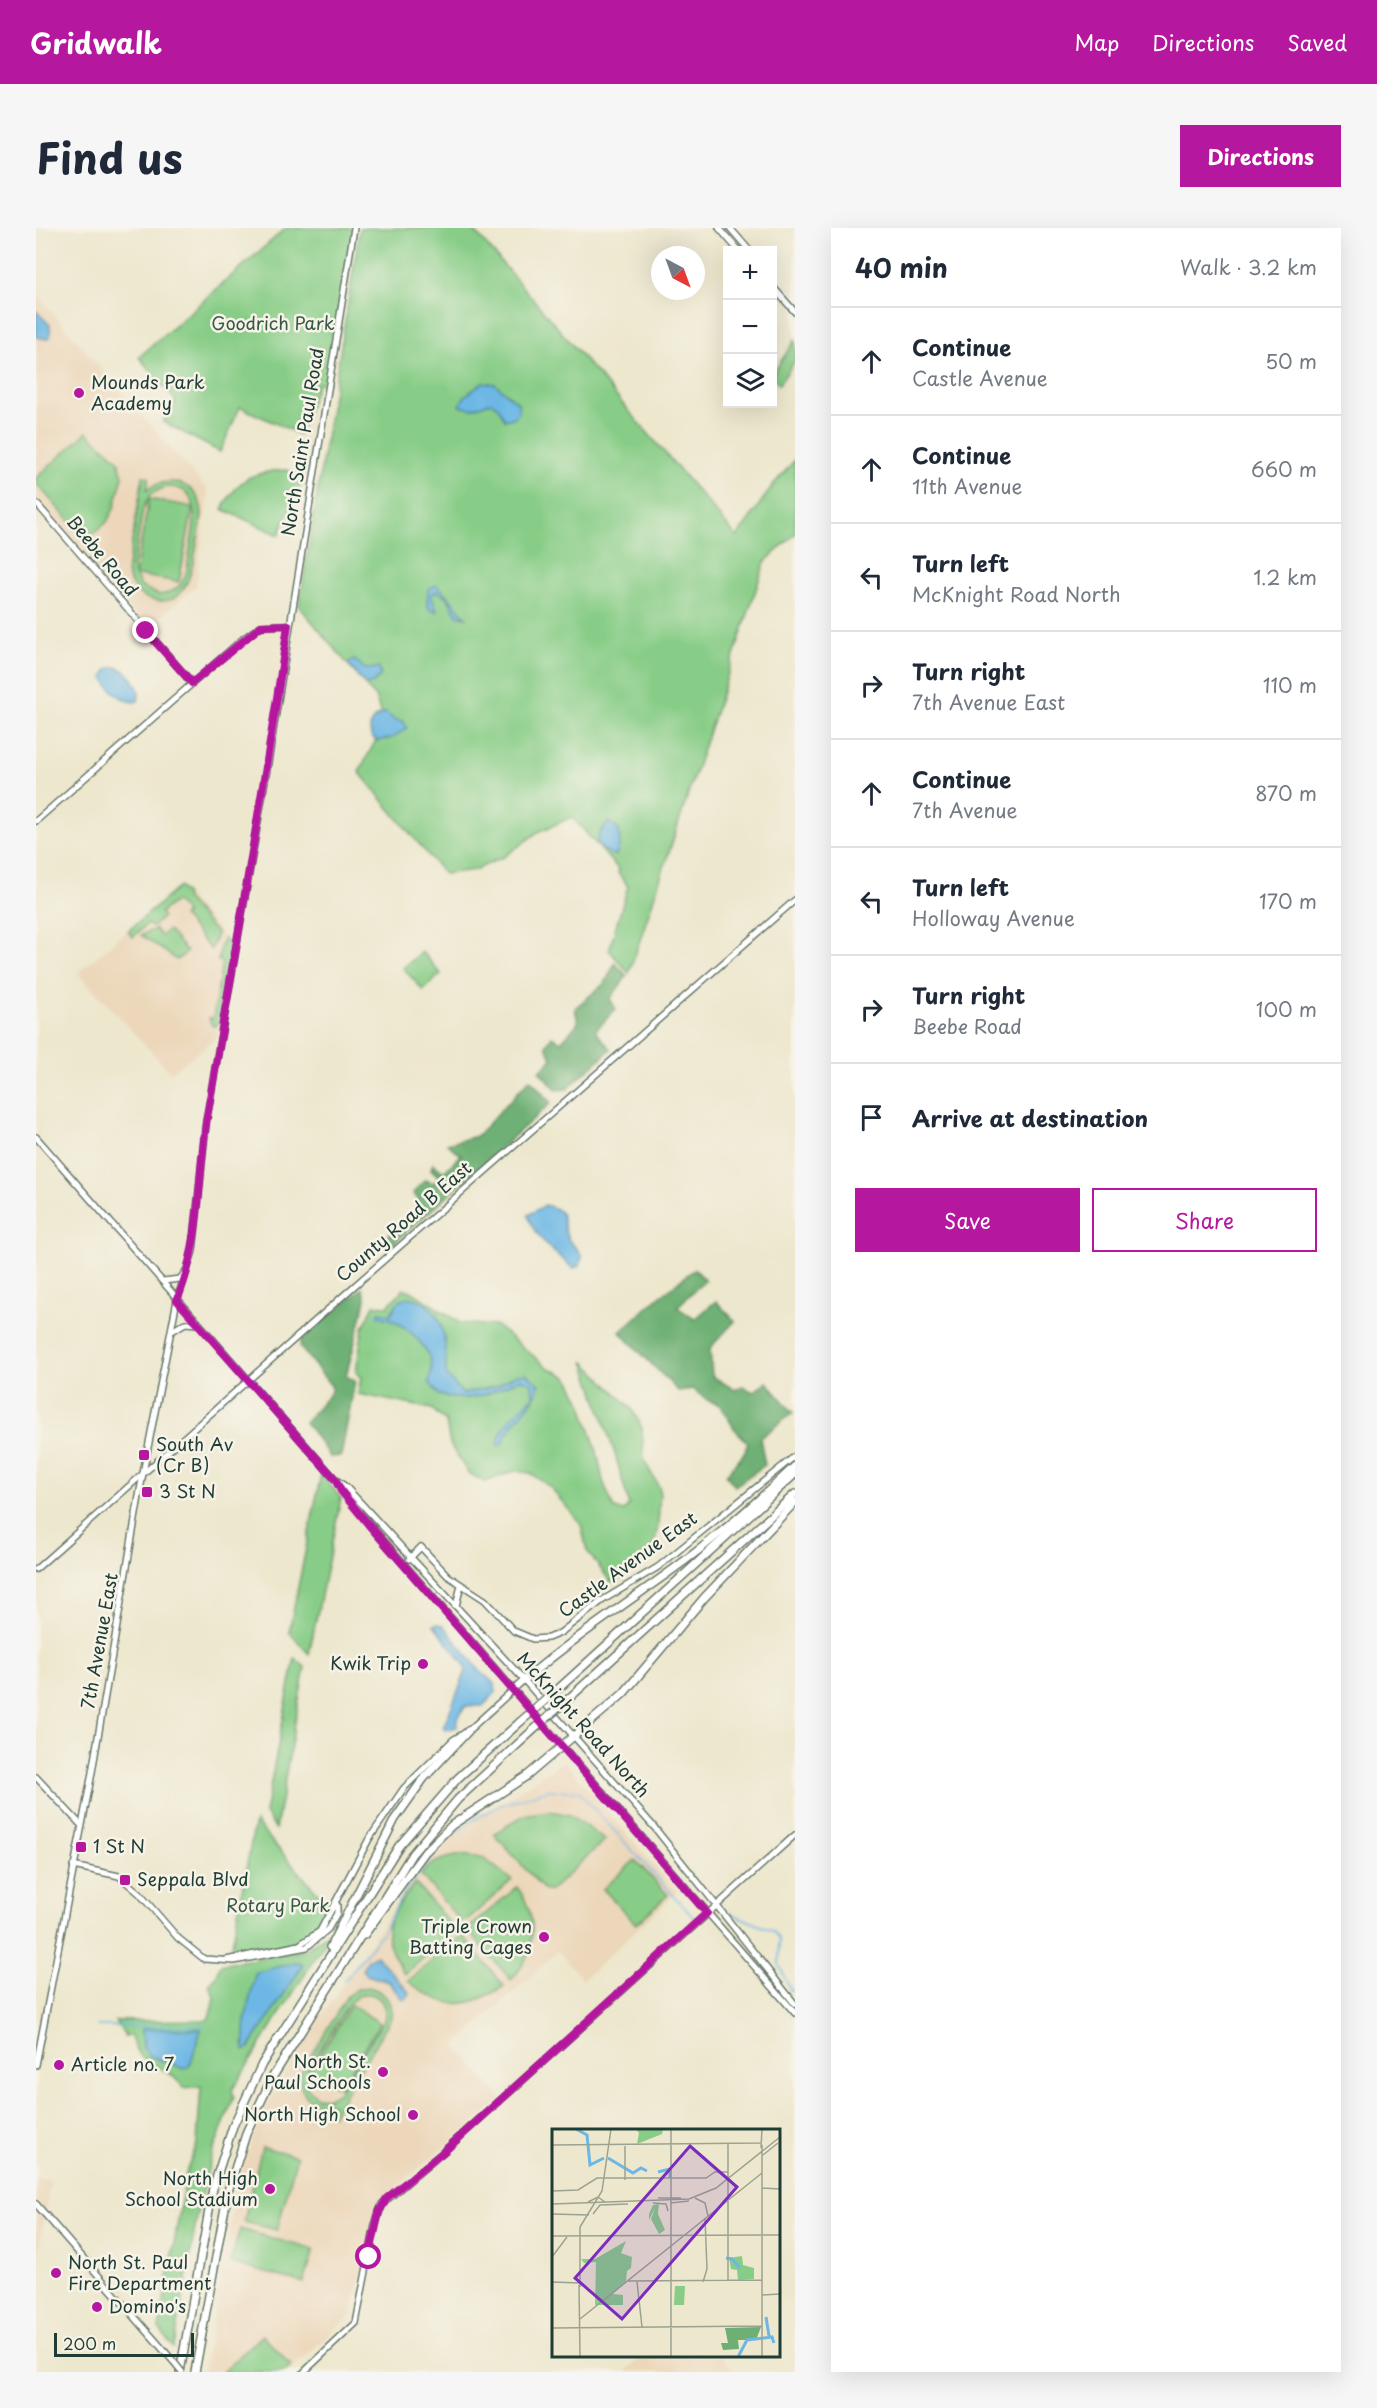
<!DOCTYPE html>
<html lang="en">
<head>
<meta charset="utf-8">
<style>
  :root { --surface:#fff; --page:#f6f6f7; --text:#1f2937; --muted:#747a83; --line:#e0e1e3; --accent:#b5179e }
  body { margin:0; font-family:"Playpen Sans",sans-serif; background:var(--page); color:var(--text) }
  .controls { position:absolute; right:18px; top:18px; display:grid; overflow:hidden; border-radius:0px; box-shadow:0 6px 24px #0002 }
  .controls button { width:54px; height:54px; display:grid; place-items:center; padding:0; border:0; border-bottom:2px solid var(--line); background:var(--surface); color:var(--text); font:30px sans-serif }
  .compass { position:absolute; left:615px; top:18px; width:54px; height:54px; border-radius:50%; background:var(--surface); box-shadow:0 6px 24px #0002; rotate:139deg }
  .scale { position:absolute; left:18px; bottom:15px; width:140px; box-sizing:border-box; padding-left:6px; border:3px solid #1f3d34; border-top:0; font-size:16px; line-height:21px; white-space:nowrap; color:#1f3d34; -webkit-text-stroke:4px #f7f3e8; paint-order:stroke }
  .stop { position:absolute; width:18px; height:18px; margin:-14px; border:4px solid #b5179e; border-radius:50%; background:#fff }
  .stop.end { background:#b5179e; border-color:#fff; box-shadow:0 2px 6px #0008 }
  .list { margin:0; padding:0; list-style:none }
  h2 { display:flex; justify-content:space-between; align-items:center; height:78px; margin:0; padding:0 24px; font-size:26px }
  h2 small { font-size:20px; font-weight:400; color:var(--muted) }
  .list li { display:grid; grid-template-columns:39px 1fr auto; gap:18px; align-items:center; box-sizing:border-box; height:108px; padding:0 24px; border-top:2px solid var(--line) }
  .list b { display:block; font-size:22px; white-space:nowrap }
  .list p { margin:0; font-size:20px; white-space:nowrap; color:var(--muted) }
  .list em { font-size:20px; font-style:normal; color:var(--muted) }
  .actions { display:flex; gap:12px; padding:18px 24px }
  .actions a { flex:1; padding:14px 0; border:2px solid var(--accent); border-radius:0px; text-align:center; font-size:21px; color:var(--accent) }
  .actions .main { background:var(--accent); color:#fff }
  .icon { flex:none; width:33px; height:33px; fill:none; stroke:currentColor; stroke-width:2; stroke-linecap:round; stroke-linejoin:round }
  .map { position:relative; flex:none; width:759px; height:2144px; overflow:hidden; border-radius:0px }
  header { display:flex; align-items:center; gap:36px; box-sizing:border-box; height:84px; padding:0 30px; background:var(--accent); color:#fff }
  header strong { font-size:28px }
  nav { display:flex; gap:33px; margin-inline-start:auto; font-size:21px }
  .intro { display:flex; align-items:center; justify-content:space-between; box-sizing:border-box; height:144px; padding:0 36px }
  h1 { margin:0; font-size:42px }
  .button { padding:15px 27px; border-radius:0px; background:var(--accent); color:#fff; font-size:21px; font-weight:700 }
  main { display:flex; gap:36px; padding:0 36px }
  aside { flex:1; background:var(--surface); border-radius:0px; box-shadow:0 6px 24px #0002 }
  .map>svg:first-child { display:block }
  .built { fill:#ecd7ba }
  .green { fill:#88cd87; stroke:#54855e; stroke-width:1.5; fill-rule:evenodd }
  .forest { fill:#6eb074; stroke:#467654; stroke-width:1.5 }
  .water { fill:#6cb7e5; stroke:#467a8c; stroke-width:1.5 }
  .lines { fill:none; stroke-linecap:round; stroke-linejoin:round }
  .stream { stroke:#6cb7e5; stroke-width:1.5 }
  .secondary-casing { stroke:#67786a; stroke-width:8 }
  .highway-casing { stroke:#67786a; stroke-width:10 }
  .secondary { stroke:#fff; stroke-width:5 }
  .highway { stroke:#fff; stroke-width:7 }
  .secondary-bridge-casing { stroke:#67786a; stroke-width:8; stroke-linecap:butt }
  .highway-bridge-casing { stroke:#67786a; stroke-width:10; stroke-linecap:butt }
  .secondary-bridge { stroke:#fff; stroke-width:5 }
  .highway-bridge { stroke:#fff; stroke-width:7 }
  .route { stroke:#b5179e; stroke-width:8 }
  .poi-dot { fill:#b5179e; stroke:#f7f3e8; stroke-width:2 }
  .labels { text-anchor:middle; stroke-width:5; stroke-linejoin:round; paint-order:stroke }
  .park-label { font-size:18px; fill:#345a45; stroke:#f7f3e8 }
  .poi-label { font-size:18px; fill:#1f3d34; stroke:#f7f3e8; text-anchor:start }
  .street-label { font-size:18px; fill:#1f3d34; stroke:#f7f3e8 }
  .inset-river { fill:none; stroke:#6cb7e5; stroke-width:3 }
  .inset-road { fill:none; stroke:#9ba390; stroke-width:1.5 }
  .view { fill:#7b2cbf; fill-opacity:0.15; stroke:#7b2cbf; stroke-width:3 }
  .inset-edge { fill:none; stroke:#1f3d34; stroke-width:3 }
</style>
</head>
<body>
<header>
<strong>Gridwalk</strong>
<nav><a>Map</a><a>Directions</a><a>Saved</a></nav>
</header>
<div class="intro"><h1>Find us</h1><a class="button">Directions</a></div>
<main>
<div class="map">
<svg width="759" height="2144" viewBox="0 0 759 2144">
  <rect width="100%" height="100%" fill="#f7f3e8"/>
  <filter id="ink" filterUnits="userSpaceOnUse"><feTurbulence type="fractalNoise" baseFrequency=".0167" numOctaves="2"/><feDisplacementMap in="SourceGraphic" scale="12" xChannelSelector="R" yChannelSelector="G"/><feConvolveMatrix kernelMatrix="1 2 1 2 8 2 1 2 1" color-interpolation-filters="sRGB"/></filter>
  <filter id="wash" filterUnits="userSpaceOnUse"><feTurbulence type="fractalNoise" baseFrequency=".008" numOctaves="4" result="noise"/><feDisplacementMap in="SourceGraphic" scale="24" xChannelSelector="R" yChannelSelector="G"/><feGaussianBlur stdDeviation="1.35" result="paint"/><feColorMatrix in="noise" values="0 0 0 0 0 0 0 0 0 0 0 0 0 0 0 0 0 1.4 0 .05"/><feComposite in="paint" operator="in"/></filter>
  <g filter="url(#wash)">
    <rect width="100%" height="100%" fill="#ede7cd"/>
    <!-- built -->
    <g class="built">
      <path d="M0 66 172 263 160 358 111 400 0 272Z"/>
      <path d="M143 658 196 718 182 808 135 845 42 745Z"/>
      <path d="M528 1533 641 1664 547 1752 522 1723 419 1817 466 1871 342 1975 315 2087 252 2144H167L201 1956 226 1886 274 1806 370 1661 412 1611Z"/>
      <path d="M0 1950 15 1953 0 2035Z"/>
      <path d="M607 2128H685L699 2144H589Z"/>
    </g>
    <!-- green -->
    <g class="green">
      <path d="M250 0H318L292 154 282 155 263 206 204 179 184 224 127 194 140 173 103 129Z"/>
      <path d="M324 0H436L701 309 737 257 759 232V306L729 334 593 745 573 722 592 658 582 645 583 642 536 589 502 604 469 628 439 642 408 646 323 544 348 497 340 470 263 378Z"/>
      <path d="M759 112V133L743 156 737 151V145Z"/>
      <path d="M51 204 82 232 87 248 78 281 70 295 50 312 0 255V250Z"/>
      <path d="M250 242 268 249 243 307 186 281C203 250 215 244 250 242Z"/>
      <path d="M107 248 113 249 111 262C130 247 159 253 165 279 168 290 163 303 161 315 157 340 151 383 113 371 101 367 94 357 91 344ZM129 259C169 257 158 296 154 321 152 332 152 348 144 357 138 364 131 366 123 367L104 358 97 339 107 281 115 266Z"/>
      <path d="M113 271 157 279 143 354 99 347Z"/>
      <path d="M143 659 150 667 149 670 181 706 175 722 147 689 150 685 139 673 124 685 127 689 116 699 111 696 97 709 92 703Z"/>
      <path d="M119 701 125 708 132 702 151 724 141 732 105 707Z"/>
      <path d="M188 711 196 720 183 795 180 798 176 797 173 790H177L186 734 182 733 185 715Z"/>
      <path d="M386 724 405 746 387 762 367 740Z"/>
      <path d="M367 1061 375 1063 424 1095 461 1098 511 1139 532 1149 545 1174 561 1224 567 1253 578 1281 588 1283 593 1277 580 1229 548 1133 596 1181 606 1200 608 1232 624 1261 622 1298 617 1321 581 1352 575 1354 551 1323 545 1296 514 1259 494 1245 478 1243 449 1254 432 1245 414 1216 410 1194 396 1181 322 1166 325 1150 320 1144 327 1100 338 1077 352 1078Z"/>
      <path d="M285 1246 305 1270 273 1426 253 1404Z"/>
      <path d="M259 1430 269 1439 240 1601 229 1585Z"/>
      <path d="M513 1583 534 1587 569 1612 514 1663H509L458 1606 488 1587Z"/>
      <path d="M219 1594 287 1671 293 1684C274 1722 231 1721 194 1727Z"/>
      <path d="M425 1627 447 1630 476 1652 430 1693 425 1694 385 1647C394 1633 409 1630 425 1627Z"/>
      <path d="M599 1632 632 1667 600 1696 567 1661Z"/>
      <path d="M379 1655 418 1700V1704L369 1746C339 1702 350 1694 379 1655Z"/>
      <path d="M481 1659C503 1689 501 1725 475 1752L433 1704 434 1699Z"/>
      <path d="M292 1705 294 1706 196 1862 198 1869 175 1929 160 1994 138 2120 123 2101 151 1942 161 1916 165 1858 148 1860C143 1854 137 1847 130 1843 112 1832 100 1832 95 1808L88 1809 89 1807 79 1793 172 1792 179 1770 173 1757 181 1747 184 1737 269 1722Z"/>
      <path d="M424 1709H428L468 1758C430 1783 408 1781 372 1753Z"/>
      <path d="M332 1759C349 1763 357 1774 355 1790L296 1888 291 1884 296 1876C276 1879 262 1866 264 1846L311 1768 321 1761ZM326 1766C342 1764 352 1776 348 1792L303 1864 293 1870 281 1869 271 1859 272 1841 314 1774Z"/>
      <path d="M315 1777 344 1795 304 1860 274 1842Z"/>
      <path d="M226 1919 261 1928 241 2002 208 1994Z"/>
      <path d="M204 2001 278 2022 268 2055 194 2035Z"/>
      <path d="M227 2107 255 2138 248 2144H186Z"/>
    </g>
    <!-- forest -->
    <g class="forest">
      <path d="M579 735 591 748 574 771 580 781 559 803 575 821 531 861 521 862 503 843 516 831 510 817 516 808 525 814 542 795 539 780 569 755Z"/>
      <path d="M494 851 515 875 354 1019 346 1013 381 981 382 971 377 965 389 952 397 955 404 950 395 941 397 936 408 944 425 927 411 916 441 908Z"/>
      <path d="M659 1041 669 1052 641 1079 659 1091 680 1073 699 1093 674 1120 676 1148 699 1162 707 1158 717 1164 731 1154 757 1185 724 1210 729 1237 699 1258 690 1247 708 1225 712 1215 698 1200 684 1177 673 1173 656 1161 642 1163 584 1104 624 1068Z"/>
      <path d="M326 1060 330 1071 310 1148 319 1153 305 1228 294 1229 269 1194 294 1166 296 1159 264 1119 265 1112Z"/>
    </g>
    <!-- water -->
    <g class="water">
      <path d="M0 83 14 97V109L11 111 0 109Z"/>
      <path d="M447 154 459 156 482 175 483 183 479 189 469 192 462 179 455 174 435 181 424 178 428 169Z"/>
      <path d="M401 357C412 367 421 381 430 389L421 387 411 369 401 363 395 367 401 383 394 382 391 376 392 361Z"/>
      <path d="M319 432 329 441 343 440 345 448 337 455 329 457 313 437V434Z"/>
      <path d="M80 439C93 442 107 460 102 473 88 477 72 460 67 448L73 440Z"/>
      <path d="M350 485 359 492 367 493 371 500 356 510 341 513 335 508C332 494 337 488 350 485Z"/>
      <path d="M573 594 583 602 584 615 580 628C555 619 558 609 573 594Z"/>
      <path d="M509 977C535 984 523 991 531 1009 534 1016 543 1021 546 1028L544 1038 537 1040C520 1026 498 1009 492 987Z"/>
      <path d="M372 1069C409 1074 411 1116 410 1147L427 1166 461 1158 479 1147 490 1145 503 1156C498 1182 473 1191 466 1217H462C464 1195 483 1184 497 1169L496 1155 484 1151C452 1165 440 1176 403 1167L393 1154C394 1148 397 1140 395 1135 392 1118 371 1099 356 1092 350 1089 348 1092 342 1087L344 1084 354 1087 362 1074Z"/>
      <path d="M401 1396 407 1397 444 1443 459 1456 460 1464 447 1478H430L423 1486 421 1499 410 1502 407 1500 430 1443 428 1436 398 1397Z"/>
      <path d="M340 1727 374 1765 370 1771H366L353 1754 331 1747 326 1742 332 1732Z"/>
      <path d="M259 1734 267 1737 213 1820 208 1823 210 1788 219 1747 222 1744Z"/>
      <path d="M106 1801H165L154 1837 148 1841 114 1828 107 1820Z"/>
    </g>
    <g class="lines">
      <!-- stream -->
      <g class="stream">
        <path d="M339 1087H342"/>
        <path d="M687 1682 737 1703 743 1711V1736L754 1762 759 1763"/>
        <path d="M308 1753 346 1705 370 1661 412 1611 434 1594 462 1578 512 1562 542 1563 659 1691 668 1685"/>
        <path d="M61 1798H168"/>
      </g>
    </g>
  </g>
  <g filter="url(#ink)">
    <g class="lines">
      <!-- secondary casing -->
      <g class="secondary-casing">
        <g id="secondary">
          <path d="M683 0 702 22"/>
          <path d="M694 0 713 22"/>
          <path d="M736 58 759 84"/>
          <path d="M0 275 156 455"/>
          <path d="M0 593 208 410 225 398 252 397"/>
          <path d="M0 909 299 1251 310 1259 488 1452 618 1599 759 1776"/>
          <path d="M127 1053 144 1051 149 1044"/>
          <path d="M136 1103 149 1095 162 1096"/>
          <path d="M300 1252 333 1296 759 1785"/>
          <path d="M373 1331 385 1319 412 1348 449 1372 478 1403 497 1411 512 1410 524 1405 567 1372 622 1339 759 1228"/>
          <path d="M0 1341 316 1060 759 672"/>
          <path d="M420 1378 425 1357"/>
          <path d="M0 1549 45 1597"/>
          <path d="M37 1638 83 1648 103 1665 142 1710 168 1731 198 1733 271 1719 292 1701 301 1685V1677"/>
          <path d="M190 1732 263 1717 284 1703 333 1611 368 1560 417 1512 432 1503 488 1452"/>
          <path d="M0 1837 55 1550 107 1245 141 1072 157 1023 170 894 231 541 318 0"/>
          <path d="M0 1976 138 2134"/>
          <path d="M268 2144 320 2095 339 1997 346 1976 406 1925 759 1607"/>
        </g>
      </g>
      <!-- highway casing -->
      <g class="highway-casing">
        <g id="highway">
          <path d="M488 1452C534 1413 583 1380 632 1345 677 1313 719 1276 759 1238"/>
          <path d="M521 1462 759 1246"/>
          <path d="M530 1473 759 1266"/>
          <path d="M328 1707 389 1624 416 1597 492 1547 587 1466 668 1370 759 1274"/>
          <path d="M294 1719 359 1591 388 1550 432 1503"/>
          <path d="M144 2144 177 1960 197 1898 226 1836 363 1618 422 1550 484 1494"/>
          <path d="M159 2144 192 1963 211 1903 236 1850 376 1626 422 1571 494 1505"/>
        </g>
      </g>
      <!-- secondary -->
      <use href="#secondary" class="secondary"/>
      <!-- highway -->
      <use href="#highway" class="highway"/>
      <!-- secondary-bridge casing -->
      <g class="secondary-bridge-casing">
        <path id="secondary-bridge" d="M138 2134 146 2144"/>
      </g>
      <!-- highway-bridge casing -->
      <g class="highway-bridge-casing">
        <g id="highway-bridge">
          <path d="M484 1494 521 1462"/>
          <path d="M494 1505 530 1473"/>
        </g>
      </g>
      <!-- secondary-bridge -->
      <use href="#secondary-bridge" class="secondary-bridge"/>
      <!-- highway-bridge -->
      <use href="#highway-bridge" class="highway-bridge"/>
    </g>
  </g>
  <g class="lines" filter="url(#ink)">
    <!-- route -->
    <path class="route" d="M110 403 156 455 225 398 252 397C228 562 199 725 171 889 161 950 166 1013 141 1072L299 1251 305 1263 333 1297 671 1685 406 1925 351 1970 343 1984 333 2029"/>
  </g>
  <!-- markers -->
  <g class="poi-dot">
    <circle cx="43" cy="165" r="6"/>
    <rect x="102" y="1221" width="12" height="12" rx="3"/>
    <rect x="105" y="1258" width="12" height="12" rx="3"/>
    <circle cx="387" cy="1436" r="6"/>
    <rect x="39" y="1613" width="12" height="12" rx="3"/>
    <rect x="83" y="1646" width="12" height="12" rx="3"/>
    <circle cx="508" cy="1709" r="6"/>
    <circle cx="23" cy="1837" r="6"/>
    <circle cx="347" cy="1844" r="6"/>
    <circle cx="377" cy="1887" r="6"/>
    <circle cx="234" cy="1961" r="6"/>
    <circle cx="20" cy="2045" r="6"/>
    <circle cx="61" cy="2079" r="6"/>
  </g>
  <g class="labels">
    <!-- park labels -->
    <g class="park-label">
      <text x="237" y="102">Goodrich Park</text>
      <text x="242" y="1684">Rotary Park</text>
    </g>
    <!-- poi labels -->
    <g class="poi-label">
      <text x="55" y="161">Mounds Park<tspan x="55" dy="21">Academy</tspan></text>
      <text x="120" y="1223">South Av<tspan x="120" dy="21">(Cr B)</tspan></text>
      <text x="123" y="1270">3 St N</text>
      <text x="375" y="1442" text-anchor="end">Kwik Trip</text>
      <text x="57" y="1625">1 St N</text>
      <text x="101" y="1658">Seppala Blvd</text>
      <text x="496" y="1705" text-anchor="end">Triple Crown<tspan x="496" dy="21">Batting Cages</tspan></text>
      <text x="335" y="1840" text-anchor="end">North St.<tspan x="335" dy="21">Paul Schools</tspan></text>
      <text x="35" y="1843">Article no. 7</text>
      <text x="365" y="1893" text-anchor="end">North High School</text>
      <text x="222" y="1957" text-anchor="end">North High<tspan x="222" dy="21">School Stadium</tspan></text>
      <text x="32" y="2041">North St. Paul<tspan x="32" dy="21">Fire Department</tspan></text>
      <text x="73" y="2085">Domino's</text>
    </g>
    <!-- street labels -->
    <g class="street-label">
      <text transform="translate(267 214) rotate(-81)" y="6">North Saint Paul Road</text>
      <text transform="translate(66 328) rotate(50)" y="6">Beebe Road</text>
      <text transform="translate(368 994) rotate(-41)" y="6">County Road B East</text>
      <text transform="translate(592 1337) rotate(-36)" y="6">Castle Avenue East</text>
      <text transform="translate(64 1413) rotate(-80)" y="6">7th Avenue East</text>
      <text transform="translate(547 1497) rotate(48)" y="6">McKnight Road North</text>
    </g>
  </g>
  <!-- overview -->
  <g transform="translate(516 1901)">
    <rect width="228" height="228" fill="#ede7cd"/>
    <path d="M84 0H111L110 5 85 15 87 4ZM107 75 106 85 113 101 107 105 99 90 103 79 97 91V85L101 76ZM74 112 69 124 80 128 79 139 75 142 74 152 61 165 71 166V176H43L44 133 32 134 29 130H43ZM190 127 191 136 202 139V150L186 151 185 141 179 140 177 129ZM123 157H133L132 176H122Z" fill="#88cd87"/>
    <path d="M209 198 204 211H186L187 220 171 221 169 214H176L173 199Z" fill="#6eb074"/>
    <path class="inset-river" d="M24 0 35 6 38 36 52 29M56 29 81 44 89 39 95 42M106 43 118 40V49M174 129 180 130 188 139M214 188 217 207M186 228 195 211 220 208 222 214"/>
    <path class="inset-road" d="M119 0V40M176 15V152M0 16 210 14M210 16V228M73 17V51M209 19 210 0M211 26 226 14M210 59 228 60M0 62 26 61 45 49H154L163 43H176M106 69H129M143 69 153 74 156 87M36 73 46 68 53 73M101 74 114 75 116 82M118 74 137 72M0 75 137 70 164 59 228 8M0 85 37 86M41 85 48 76 76 75M28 98 50 62 59 0M0 107 228 106M0 128 15 108M76 152 210 151M0 153 28 154M85 153 90 198M151 153 155 140 153 89M27 156 28 228M28 158V98M210 166 228 165M28 190 210 44M0 199 210 197M119 228V38"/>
    <path class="view" d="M138 17 185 58 70 190 23 149Z"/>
    <rect width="228" height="228" class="inset-edge"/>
  </g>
</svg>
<div class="controls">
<button>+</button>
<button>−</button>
<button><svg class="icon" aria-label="layers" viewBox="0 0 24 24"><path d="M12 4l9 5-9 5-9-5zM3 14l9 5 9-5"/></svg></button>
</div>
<svg class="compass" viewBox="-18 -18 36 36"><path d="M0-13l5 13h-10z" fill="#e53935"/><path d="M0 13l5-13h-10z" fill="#747a83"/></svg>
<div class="scale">200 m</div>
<div class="stop" style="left:333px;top:2029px"></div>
<div class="stop end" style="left:110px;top:403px"></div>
</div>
<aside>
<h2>40 min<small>Walk · 3.2 km</small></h2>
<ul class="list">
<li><svg class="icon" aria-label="ahead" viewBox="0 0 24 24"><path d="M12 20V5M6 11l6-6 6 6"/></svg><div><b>Continue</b><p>Castle Avenue</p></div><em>50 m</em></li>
<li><svg class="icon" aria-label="ahead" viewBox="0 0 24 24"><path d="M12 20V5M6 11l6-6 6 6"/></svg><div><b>Continue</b><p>11th Avenue</p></div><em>660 m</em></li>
<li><svg class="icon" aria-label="left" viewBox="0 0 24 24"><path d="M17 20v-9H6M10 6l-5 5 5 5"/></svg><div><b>Turn left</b><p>McKnight Road North</p></div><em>1.2 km</em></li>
<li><svg class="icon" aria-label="right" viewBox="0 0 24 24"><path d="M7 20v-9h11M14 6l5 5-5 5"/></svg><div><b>Turn right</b><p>7th Avenue East</p></div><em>110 m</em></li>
<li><svg class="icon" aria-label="ahead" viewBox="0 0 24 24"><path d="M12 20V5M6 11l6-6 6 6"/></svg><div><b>Continue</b><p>7th Avenue</p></div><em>870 m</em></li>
<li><svg class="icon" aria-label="left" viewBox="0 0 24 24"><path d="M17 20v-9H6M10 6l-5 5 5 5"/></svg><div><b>Turn left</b><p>Holloway Avenue</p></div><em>170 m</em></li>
<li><svg class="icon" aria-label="right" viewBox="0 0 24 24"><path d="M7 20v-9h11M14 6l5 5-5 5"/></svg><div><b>Turn right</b><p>Beebe Road</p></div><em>100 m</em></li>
<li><svg class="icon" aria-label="arrive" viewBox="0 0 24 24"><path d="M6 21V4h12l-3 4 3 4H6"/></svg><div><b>Arrive at destination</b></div></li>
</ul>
<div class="actions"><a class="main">Save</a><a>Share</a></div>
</aside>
</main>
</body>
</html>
